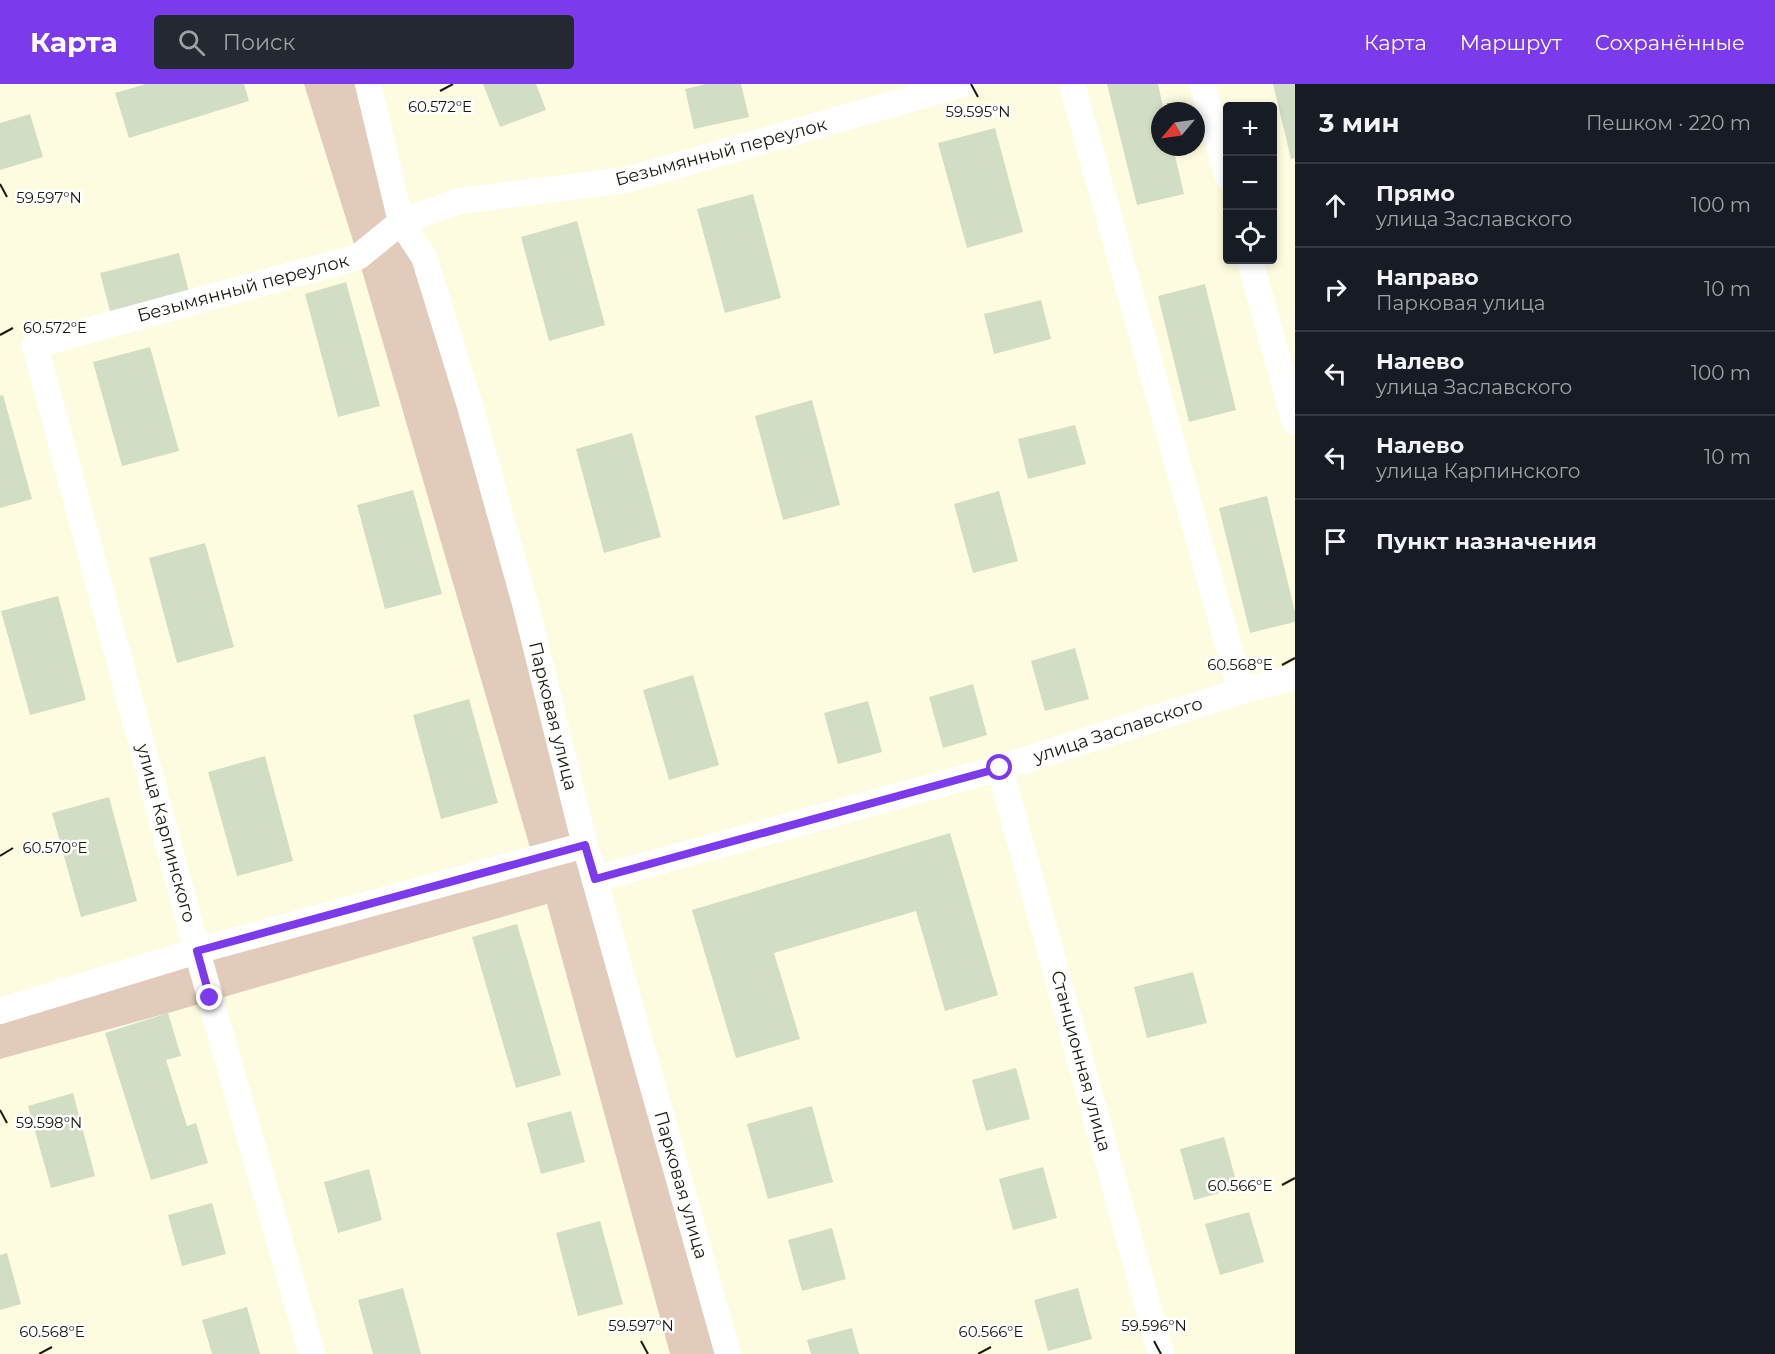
<!DOCTYPE html>
<html lang="ru">
<head>
<meta charset="utf-8">
<style>
  :root { --surface:#171b24; --page:#242831; --text:#f1f3f6; --muted:#9ea1a6; --line:#363941; --accent:#7c3aed }
  body { margin:0; font-family:Montserrat,sans-serif; background:var(--page); color:var(--text) }
  .controls { position:absolute; right:18px; top:18px; display:grid; overflow:hidden; border-radius:6px; box-shadow:0 3px 9px #0003 }
  .controls button { width:54px; height:54px; display:grid; place-items:center; padding:0; border:0; border-bottom:2px solid var(--line); background:var(--surface); color:var(--text); font:30px sans-serif }
  .compass { position:absolute; left:1151px; top:18px; width:54px; height:54px; border-radius:50%; background:var(--surface); box-shadow:0 3px 9px #0003; rotate:241deg }
  .stop { position:absolute; width:18px; height:18px; margin:-14px; border:4px solid #7c3aed; border-radius:50%; background:#fff }
  .stop.end { background:#7c3aed; border-color:#fff; box-shadow:0 2px 6px #0008 }
  .list { margin:0; padding:0; list-style:none }
  h2 { display:flex; justify-content:space-between; align-items:center; height:78px; margin:0; padding:0 24px; font-size:26px }
  h2 small { font-size:20px; font-weight:400; color:var(--muted) }
  .list li { display:grid; grid-template-columns:39px 1fr auto; gap:18px; align-items:center; box-sizing:border-box; height:84px; padding:0 24px; border-top:2px solid var(--line) }
  .list b { display:block; font-size:22px; white-space:nowrap }
  .list p { margin:0; font-size:20px; white-space:nowrap; color:var(--muted) }
  .list em { font-size:20px; font-style:normal; color:var(--muted) }
  .icon { flex:none; width:33px; height:33px; fill:none; stroke:currentColor; stroke-width:2; stroke-linecap:round; stroke-linejoin:round }
  .map { position:relative; flex:none; width:1295px; height:1270px; overflow:hidden }
  header { display:flex; align-items:center; gap:36px; box-sizing:border-box; height:84px; padding:0 30px; background:var(--accent); color:#fff }
  header strong { font-size:28px }
  nav { display:flex; gap:33px; margin-inline-start:auto; font-size:21px }
  .search { width:420px; height:54px; background:var(--page); display:flex; align-items:center; gap:15px; box-sizing:border-box; padding:0 21px; border-radius:6px; color:var(--muted); font-size:22px }
  main { display:flex }
  aside { flex:1; background:var(--surface) }
  .map>svg:first-child { display:block }
  .green { fill:#e3cbbc }
  .building { fill:#d1ddc4 }
  .lines { fill:none; stroke-linecap:round; stroke-linejoin:round }
  .street { stroke:#fff; stroke-width:26 }
  .route { stroke:#7c3aed; stroke-width:8 }
  .ticks { fill:none; stroke:#1a190f; stroke-width:2 }
  .labels { text-anchor:middle; stroke-width:5; stroke-linejoin:round; paint-order:stroke }
  .street-label { font-size:18px; fill:#1a190f; stroke:#fff }
  .ticks-label { font-size:15px; text-anchor:middle; fill:#1a190f; stroke:#fff; stroke-width:5; stroke-linejoin:round; paint-order:stroke }
</style>
</head>
<body>
<header>
<strong>Карта</strong>
<div class="search"><svg class="icon" aria-label="search" viewBox="0 0 24 24"><circle cx="10" cy="10" r="6"/><path d="M15 15l6 6"/></svg>Поиск</div>
<nav><a>Карта</a><a>Маршрут</a><a>Сохранённые</a></nav>
</header>
<main>
<div class="map">
<svg width="1295" height="1270" viewBox="0 0 1295 1270">
  <rect width="100%" height="100%" fill="#fefce0"/>
  <!-- green -->
  <path class="green" d="M304 0H368L424 173 728 1270H670L547 820 168 929 0 975V940L533 774 358 173Z"/>
  <!-- building -->
  <g class="building">
    <path d="M146 0H244L249 17 129 54 115 9Z"/>
    <path d="M483 0H536L546 26 500 43Z"/>
    <path d="M706 0H741L749 33 694 45 685 5Z"/>
    <path d="M1107 0H1158L1164 27H1160V63H1173L1184 110 1137 121Z"/>
    <path d="M1273 0H1295V74L1291 75Z"/>
    <path d="M30 30 43 73 0 86V39Z"/>
    <path d="M995 44 1023 148 967 164 938 59Z"/>
    <path d="M753 110 781 214 725 229 697 125Z"/>
    <path d="M577 137 605 241 549 257 521 153Z"/>
    <path d="M179 169 189 208 110 227 100 189Z"/>
    <path d="M346 198 380 322 338 333 305 210Z"/>
    <path d="M1205 200 1236 326 1189 338 1158 212Z"/>
    <path d="M1041 216 1051 255 994 270 984 230Z"/>
    <path d="M150 263 179 367 122 382 93 278Z"/>
    <path d="M3 311 32 415 0 424V312Z"/>
    <path d="M812 316 840 421 783 436 755 332Z"/>
    <path d="M1075 341 1086 380 1028 395 1018 355Z"/>
    <path d="M632 349 661 453 604 469 576 365Z"/>
    <path d="M413 406 442 510 385 525 357 421Z"/>
    <path d="M999 407 1018 477 973 489 954 420Z"/>
    <path d="M1267 412 1295 528V538L1250 549 1219 424Z"/>
    <path d="M205 459 234 563 177 579 149 474Z"/>
    <path d="M58 512 86 616 30 631 1 527Z"/>
    <path d="M1075 564 1089 615 1045 627 1031 577Z"/>
    <path d="M693 591 719 681 669 696 643 606Z"/>
    <path d="M973 600 987 651 943 664 929 613Z"/>
    <path d="M469 615 498 719 441 735 413 631Z"/>
    <path d="M868 617 882 668 838 680 824 629Z"/>
    <path d="M265 672 293 777 237 792 208 688Z"/>
    <path d="M109 713 137 817 81 833 52 729Z"/>
    <path d="M950 749 998 911 945 927 916 827 774 869 800 955 736 974 692 826Z"/>
    <path d="M517 840 561 991 516 1004 472 853Z"/>
    <path d="M1193 888 1207 939 1147 954 1134 903Z"/>
    <path d="M168 929 181 972 166 976 187 1042 196 1039 208 1079 151 1096 105 949Z"/>
    <path d="M1016 984 1030 1035 986 1047 972 996Z"/>
    <path d="M73 1009 95 1092 51 1104 28 1022Z"/>
    <path d="M812 1022 833 1098 768 1115 747 1040Z"/>
    <path d="M571 1027 585 1078 541 1090 527 1039Z"/>
    <path d="M1224 1053 1238 1104 1194 1116 1180 1065Z"/>
    <path d="M1043 1083 1057 1134 1013 1146 999 1095Z"/>
    <path d="M369 1085 382 1136 338 1149 324 1098Z"/>
    <path d="M212 1119 226 1170 182 1182 168 1131Z"/>
    <path d="M1249 1128 1264 1178 1220 1191 1205 1140Z"/>
    <path d="M600 1137 623 1220 578 1232 556 1149Z"/>
    <path d="M832 1144 846 1195 802 1207 788 1156Z"/>
    <path d="M7 1169 21 1220 0 1226V1171Z"/>
    <path d="M403 1204 421 1270H373L358 1216Z"/>
    <path d="M1078 1204 1092 1255 1048 1267 1034 1216Z"/>
    <path d="M247 1223 260 1270H212L202 1236Z"/>
    <path d="M852 1244 859 1270H811L807 1256Z"/>
  </g>
  <g class="lines">
    <!-- street -->
    <g class="street">
      <path d="M368 0 401 138 424 173 470 322 526 523 585 761 728 1270"/>
      <path d="M1072 0 1241 607"/>
      <path d="M1202 0 1228 93"/>
      <path d="M1250 176 1295 338"/>
      <path d="M1000 684 1161 1270"/>
      <path d="M595 795 1000 684 1241 607 1295 593"/>
      <path d="M0 927 197 867 585 761"/>
      <path d="M312 1270 197 867 35 261 358 173 401 138 459 117 626 96 963 0"/>
    </g>
  </g>
  <g class="lines">
    <!-- route -->
    <path class="route" d="M210 914 197 867 585 761 595 795 1000 684"/>
  </g>
  <!-- ticks -->
  <path class="ticks" d="M971 0 978 13M440 7 453 0M0 100 7 113M0 251 13 244M1282 581 1295 574M0 772 13 764M0 1026 7 1039M1282 1101 1295 1094M641 1257 648 1270M1154 1257 1161 1270M39 1270 52 1263M978 1270 991 1263"/>
  <g class="labels">
    <!-- street labels -->
    <g class="street-label">
      <text transform="translate(721 68) rotate(-15)" y="6">Безымянный переулок</text>
      <text transform="translate(243 204) rotate(-15)" y="6">Безымянный переулок</text>
      <text transform="translate(553 632) rotate(76)" y="6">Парковая улица</text>
      <text transform="translate(1118 646) rotate(-18)" y="6">улица Заславского</text>
      <text transform="translate(166 749) rotate(75)" y="6">улица Карпинского</text>
      <text transform="translate(1081 977) rotate(75)" y="6">Станционная улица</text>
      <text transform="translate(681 1101) rotate(74)" y="6">Парковая улица</text>
    </g>
  </g>
  <g class="ticks-label">
    <text x="440" y="28">60.572°E</text>
    <text x="978" y="33">59.595°N</text>
    <text x="49" y="119">59.597°N</text>
    <text x="55" y="249">60.572°E</text>
    <text x="1240" y="586">60.568°E</text>
    <text x="55" y="769">60.570°E</text>
    <text x="49" y="1044">59.598°N</text>
    <text x="1240" y="1107">60.566°E</text>
    <text x="641" y="1247">59.597°N</text>
    <text x="1154" y="1247">59.596°N</text>
    <text x="52" y="1253">60.568°E</text>
    <text x="991" y="1253">60.566°E</text>
  </g>
</svg>
<div class="controls">
<button>+</button>
<button>−</button>
<button><svg class="icon" aria-label="locate" viewBox="0 0 24 24"><circle cx="12" cy="12" r="6"/><path d="M12 2v4M12 18v4M2 12h4M18 12h4"/></svg></button>
</div>
<svg class="compass" viewBox="-18 -18 36 36"><path d="M0-13l5 13h-10z" fill="#e53935"/><path d="M0 13l5-13h-10z" fill="#9ea1a6"/></svg>
<div class="stop" style="left:1000px;top:684px"></div>
<div class="stop end" style="left:210px;top:914px"></div>
</div>
<aside>
<h2>3 мин<small>Пешком · 220 m</small></h2>
<ul class="list">
<li><svg class="icon" aria-label="ahead" viewBox="0 0 24 24"><path d="M12 20V5M6 11l6-6 6 6"/></svg><div><b>Прямо</b><p>улица Заславского</p></div><em>100 m</em></li>
<li><svg class="icon" aria-label="right" viewBox="0 0 24 24"><path d="M7 20v-9h11M14 6l5 5-5 5"/></svg><div><b>Направо</b><p>Парковая улица</p></div><em>10 m</em></li>
<li><svg class="icon" aria-label="left" viewBox="0 0 24 24"><path d="M17 20v-9H6M10 6l-5 5 5 5"/></svg><div><b>Налево</b><p>улица Заславского</p></div><em>100 m</em></li>
<li><svg class="icon" aria-label="left" viewBox="0 0 24 24"><path d="M17 20v-9H6M10 6l-5 5 5 5"/></svg><div><b>Налево</b><p>улица Карпинского</p></div><em>10 m</em></li>
<li><svg class="icon" aria-label="arrive" viewBox="0 0 24 24"><path d="M6 21V4h12l-3 4 3 4H6"/></svg><div><b>Пункт назначения</b></div></li>
</ul>
</aside>
</main>
</body>
</html>
